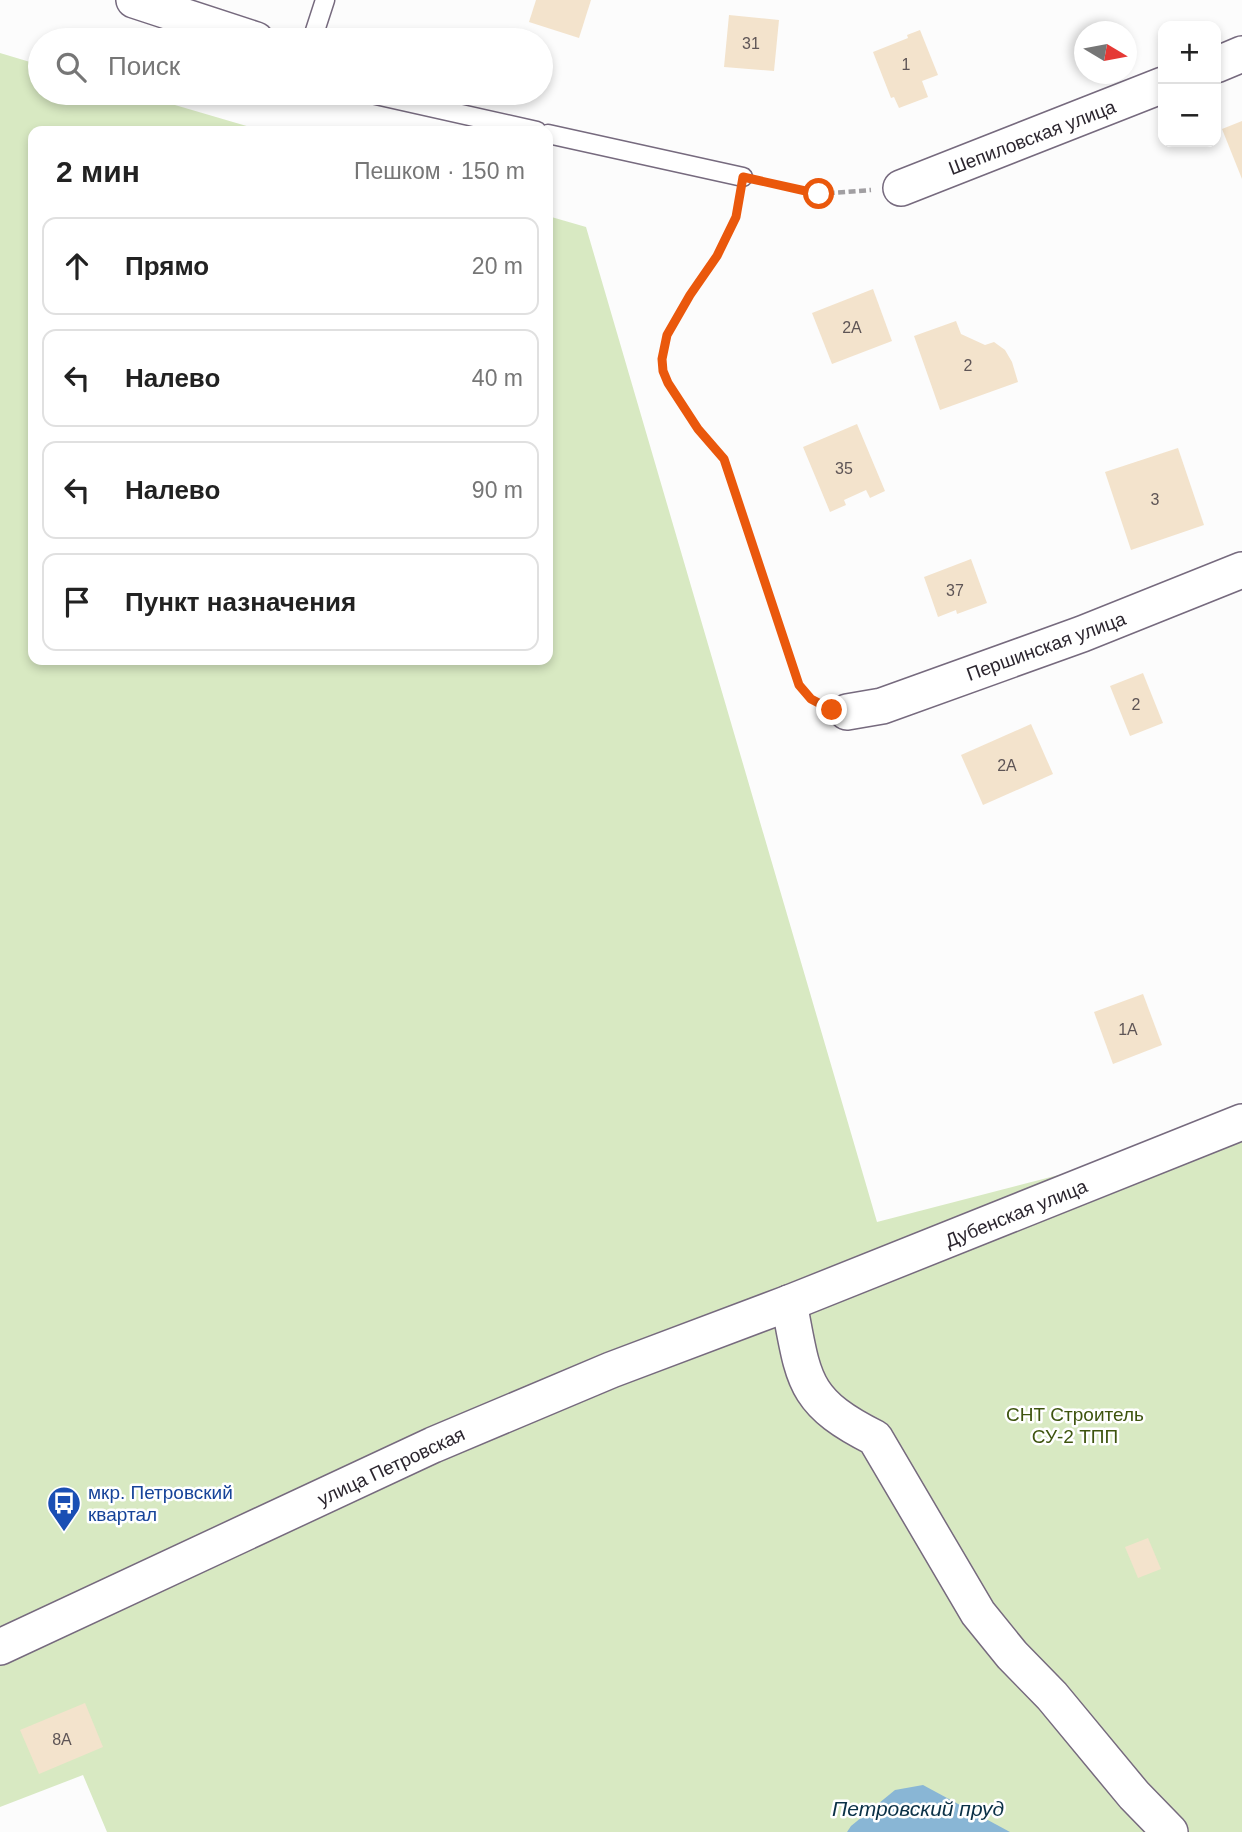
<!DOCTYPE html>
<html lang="ru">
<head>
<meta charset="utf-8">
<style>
  :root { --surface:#fff; --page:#f2f2f2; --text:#222; --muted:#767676; --line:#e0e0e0 }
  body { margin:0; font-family:Helvetica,sans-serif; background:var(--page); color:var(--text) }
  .controls { position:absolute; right:21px; top:21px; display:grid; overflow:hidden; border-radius:14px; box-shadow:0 4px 10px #0003 }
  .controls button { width:63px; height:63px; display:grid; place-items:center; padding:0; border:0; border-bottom:2px solid var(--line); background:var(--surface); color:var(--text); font:35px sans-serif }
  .compass { position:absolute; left:1074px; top:21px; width:63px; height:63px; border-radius:50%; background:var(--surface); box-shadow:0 4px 10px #0003; rotate:100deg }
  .stop { position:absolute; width:21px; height:21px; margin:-16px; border:5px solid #ea580c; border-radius:50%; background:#fff }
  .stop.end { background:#ea580c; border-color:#fff; box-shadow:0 2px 7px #0008 }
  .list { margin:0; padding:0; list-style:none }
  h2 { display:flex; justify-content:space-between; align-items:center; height:91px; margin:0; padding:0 28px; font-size:30px }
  h2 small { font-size:23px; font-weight:400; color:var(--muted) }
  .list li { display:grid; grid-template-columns:46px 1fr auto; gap:21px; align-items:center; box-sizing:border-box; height:98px; margin:0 14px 14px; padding:0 14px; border:2px solid var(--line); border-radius:14px }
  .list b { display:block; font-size:26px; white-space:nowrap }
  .list em { font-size:23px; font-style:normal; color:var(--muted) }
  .icon { flex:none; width:38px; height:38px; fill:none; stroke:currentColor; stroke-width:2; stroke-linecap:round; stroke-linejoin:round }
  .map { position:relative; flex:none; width:1242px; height:1832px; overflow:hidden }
  .search { position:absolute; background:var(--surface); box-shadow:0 4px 10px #0003; left:28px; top:28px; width:525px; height:77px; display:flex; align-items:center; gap:18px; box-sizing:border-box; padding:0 24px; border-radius:38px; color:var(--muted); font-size:26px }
  .panel { position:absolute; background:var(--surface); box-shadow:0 4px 10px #0003; left:28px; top:126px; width:525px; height:539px; border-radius:14px }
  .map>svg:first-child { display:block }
  .green { fill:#d8e9c2 }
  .water { fill:#89b6d5 }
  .building { fill:#f3e3cc }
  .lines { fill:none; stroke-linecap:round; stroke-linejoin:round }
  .lane-casing { stroke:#766a7e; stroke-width:21 }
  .street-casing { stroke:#766a7e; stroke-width:38 }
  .path { stroke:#a19fa2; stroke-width:4.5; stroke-dasharray:7 3.5; stroke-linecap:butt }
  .lane { stroke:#fff; stroke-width:18 }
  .street { stroke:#fff; stroke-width:35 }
  .route { stroke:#ea580c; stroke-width:9 }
  .labels { text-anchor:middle; stroke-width:5; stroke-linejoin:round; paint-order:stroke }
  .number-label { font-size:16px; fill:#5e5556 }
  .street-label { font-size:19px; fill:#2c262f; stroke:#fff }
  .park-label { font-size:19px; fill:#3e540f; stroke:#fff }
  .transit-label { font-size:19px; fill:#164399; stroke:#fff; text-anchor:start }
  .water-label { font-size:21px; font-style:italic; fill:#0b3147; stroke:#fff }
</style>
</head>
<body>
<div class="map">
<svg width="1242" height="1832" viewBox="0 0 1242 1832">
  <rect width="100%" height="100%" fill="#fcfcfc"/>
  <!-- green -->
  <path class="green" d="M0 53 40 65V93H134L264 131H33V660H548V216L586 227 877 1222 1136 1155 1242 1109V1832H107L83 1775 0 1807Z"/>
  <!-- water -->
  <path class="water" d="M923 1785 1010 1832H847L851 1826 895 1790Z"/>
  <!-- building -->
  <g class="building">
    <path d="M536 0H591L579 38 529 22Z"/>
    <path d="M729 15 779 20 774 71 724 67Z"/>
    <path d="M920 30 938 75 922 81 928 97 899 108 894 97 891 98 873 52 908 38 907 35Z"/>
    <path d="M1242 121V179L1222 129Z"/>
    <path d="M873 289 892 341 832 364 812 313Z"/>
    <path d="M956 321 961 334 985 345 994 342 1005 350 1012 362 1018 382 940 410 914 336Z"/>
    <path d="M857 424 885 491 870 498 866 490 844 500 846 505 830 512 803 447Z"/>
    <path d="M1178 448 1204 525 1131 550 1105 472Z"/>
    <path d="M971 559 987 603 957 614 956 610 938 617 924 577Z"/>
    <path d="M1143 673 1163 723 1130 736 1110 686Z"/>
    <path d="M1031 724 1053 774 983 805 961 755Z"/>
    <path d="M1143 994 1162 1045 1113 1064 1094 1012Z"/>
    <path d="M1148 1538 1161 1569 1138 1578 1125 1547Z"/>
    <path d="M85 1703 103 1747 39 1774 20 1730Z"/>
  </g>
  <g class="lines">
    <!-- lane casing -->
    <g class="lane-casing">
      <g id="lane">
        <path d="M312 40 325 0"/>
        <path d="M367 93 537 131"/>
        <path d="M548 134 743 177"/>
      </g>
    </g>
    <!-- street casing -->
    <g class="street-casing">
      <g id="street">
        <path d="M134 0 256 40"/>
        <path d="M1216 65 1242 54"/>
        <path d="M901 188 1163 85"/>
        <path d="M847 712 882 706 1082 634 1242 570"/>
        <path d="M789 1303C804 1379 801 1401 875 1438L978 1613 1012 1655 1052 1696 1134 1795 1170 1832"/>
        <path d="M0 1647 433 1445 611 1370 789 1303 1242 1122"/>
      </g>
    </g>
    <!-- path -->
    <g class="path">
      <path d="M766 182 819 194 871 190"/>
      <path d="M739 200C730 259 671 296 663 356 658 393 706 430 723 459 732 474 738 501 743 519 760 571 777 623 794 675L805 694 816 703"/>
    </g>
    <!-- lane -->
    <use href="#lane" class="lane"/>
    <!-- street -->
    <use href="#street" class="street"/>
  </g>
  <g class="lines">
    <!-- route -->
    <path class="route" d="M819 194 743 177 736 217 717 256 690 295 667 335 662 359 663 371 668 383 698 429 724 459 799 685 811 699 832 710"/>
  </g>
  <!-- icons -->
  <defs>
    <g id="bus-pin" transform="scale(1.75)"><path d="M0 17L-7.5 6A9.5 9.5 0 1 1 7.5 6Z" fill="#1a4fb4" stroke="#fff"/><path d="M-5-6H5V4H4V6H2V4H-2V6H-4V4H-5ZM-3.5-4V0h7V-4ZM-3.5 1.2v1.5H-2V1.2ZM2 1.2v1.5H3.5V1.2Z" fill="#fff"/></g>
  </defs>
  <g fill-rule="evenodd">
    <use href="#bus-pin" x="64" y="1503"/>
  </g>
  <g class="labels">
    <!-- number labels -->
    <g class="number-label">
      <text x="751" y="49">31</text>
      <text x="906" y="70">1</text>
      <text x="852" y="333">2А</text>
      <text x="968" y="371">2</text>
      <text x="844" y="474">35</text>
      <text x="1155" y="505">3</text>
      <text x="955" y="596">37</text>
      <text x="1136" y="710">2</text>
      <text x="1007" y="771">2А</text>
      <text x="1128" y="1035">1А</text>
      <text x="62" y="1745">8А</text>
    </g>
    <!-- street labels -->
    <g class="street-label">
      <text transform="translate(1032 137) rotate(-21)" y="7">Шепиловская улица</text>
      <text transform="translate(1046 646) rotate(-20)" y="7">Першинская улица</text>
      <text transform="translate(1016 1213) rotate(-22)" y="7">Дубенская улица</text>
      <text transform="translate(391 1466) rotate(-25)" y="7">улица Петровская</text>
    </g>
    <!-- park labels -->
    <g class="park-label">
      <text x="1075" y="1421">СНТ Строитель<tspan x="1075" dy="22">СУ-2 ТПП</tspan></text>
    </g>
    <!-- transit labels -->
    <g class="transit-label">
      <text x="88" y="1499">мкр. Петровский<tspan x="88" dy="22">квартал</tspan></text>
    </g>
    <!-- water labels -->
    <g class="water-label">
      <text x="918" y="1816">Петровский пруд</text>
    </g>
  </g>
</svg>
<div class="controls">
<button>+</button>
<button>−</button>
</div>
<svg class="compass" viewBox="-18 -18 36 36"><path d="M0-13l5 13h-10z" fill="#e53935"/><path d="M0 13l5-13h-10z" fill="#767676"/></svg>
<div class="stop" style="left:819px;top:194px"></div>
<div class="stop end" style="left:832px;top:710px"></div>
<div class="search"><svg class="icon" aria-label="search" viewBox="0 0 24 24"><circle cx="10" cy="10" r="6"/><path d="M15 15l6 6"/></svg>Поиск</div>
<section class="panel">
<h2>2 мин<small>Пешком · 150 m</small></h2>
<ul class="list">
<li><svg class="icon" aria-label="ahead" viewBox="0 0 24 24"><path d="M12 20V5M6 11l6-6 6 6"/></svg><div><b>Прямо</b></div><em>20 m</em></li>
<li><svg class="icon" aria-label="left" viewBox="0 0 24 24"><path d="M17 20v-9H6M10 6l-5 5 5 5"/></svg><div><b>Налево</b></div><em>40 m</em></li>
<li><svg class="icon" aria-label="left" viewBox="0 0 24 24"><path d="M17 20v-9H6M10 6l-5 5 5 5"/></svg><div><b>Налево</b></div><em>90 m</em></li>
<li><svg class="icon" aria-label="arrive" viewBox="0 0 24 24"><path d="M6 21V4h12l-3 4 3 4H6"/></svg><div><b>Пункт назначения</b></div></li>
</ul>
</section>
</div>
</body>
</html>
